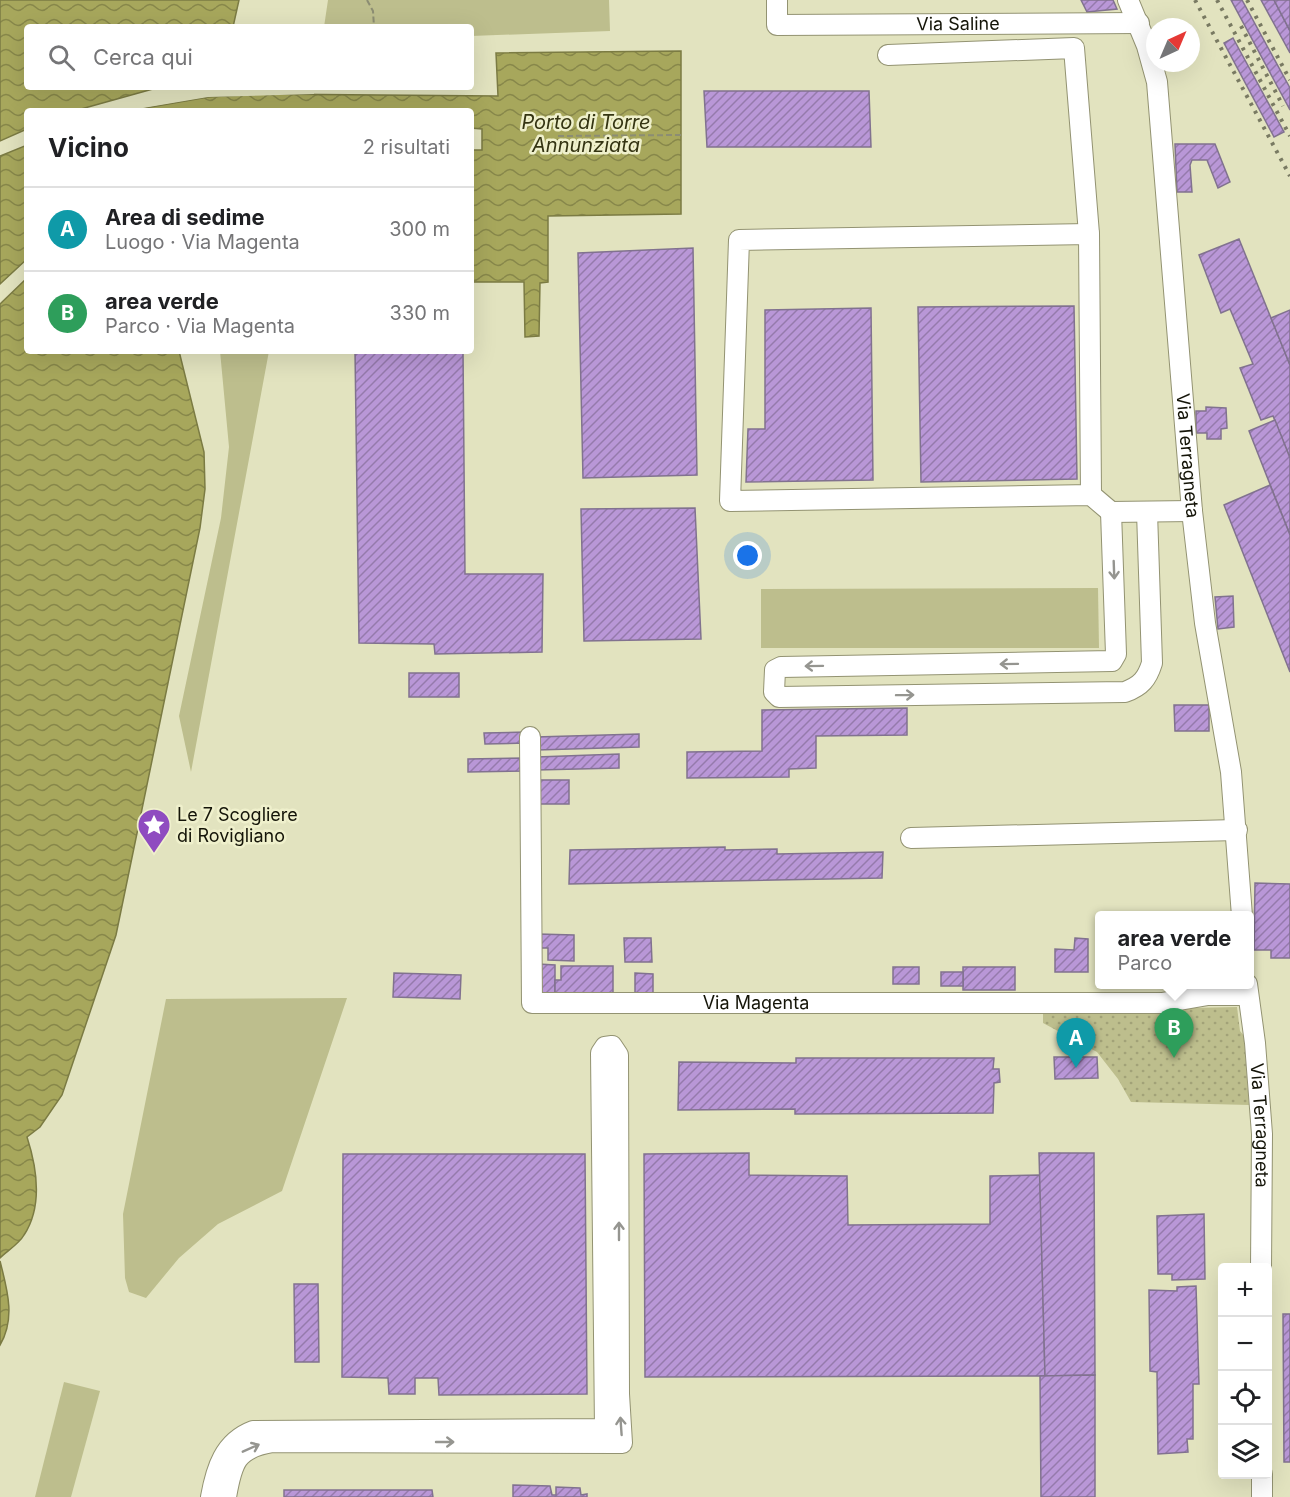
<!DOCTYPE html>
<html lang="it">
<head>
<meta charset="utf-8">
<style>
  :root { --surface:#fff; --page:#f2f2f2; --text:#202124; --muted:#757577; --line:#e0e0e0; --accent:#2563eb }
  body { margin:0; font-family:Inter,sans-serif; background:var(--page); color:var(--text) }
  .controls { position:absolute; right:18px; bottom:18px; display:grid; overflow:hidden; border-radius:6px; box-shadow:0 6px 24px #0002 }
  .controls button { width:54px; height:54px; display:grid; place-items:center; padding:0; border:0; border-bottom:2px solid var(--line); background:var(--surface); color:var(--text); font:30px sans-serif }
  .compass { position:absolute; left:1146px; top:18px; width:54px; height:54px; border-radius:50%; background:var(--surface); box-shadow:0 6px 24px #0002; rotate:44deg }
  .you { position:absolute; left:748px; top:556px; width:21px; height:21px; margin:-15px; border:4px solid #fff; border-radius:50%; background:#1a73e8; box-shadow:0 0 0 9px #1a73e833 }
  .badge { display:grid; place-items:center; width:39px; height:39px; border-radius:50%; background:var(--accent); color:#fff; font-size:20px; font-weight:700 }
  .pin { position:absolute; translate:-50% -50px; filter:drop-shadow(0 2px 3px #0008) }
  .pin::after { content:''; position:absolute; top:32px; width:21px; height:18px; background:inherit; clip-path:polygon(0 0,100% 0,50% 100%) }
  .popup { position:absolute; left:1095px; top:911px; width:159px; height:78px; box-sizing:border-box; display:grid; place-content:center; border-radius:6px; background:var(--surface); filter:drop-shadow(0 2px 4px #0005); font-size:20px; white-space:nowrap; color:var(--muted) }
  .popup b { font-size:22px; color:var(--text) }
  .popup::after { content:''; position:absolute; left:50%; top:100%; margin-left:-12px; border:12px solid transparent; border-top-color:var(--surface) }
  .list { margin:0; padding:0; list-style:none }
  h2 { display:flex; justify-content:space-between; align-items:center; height:78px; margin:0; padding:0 24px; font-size:26px }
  h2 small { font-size:20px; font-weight:400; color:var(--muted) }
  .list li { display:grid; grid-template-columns:39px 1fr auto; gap:18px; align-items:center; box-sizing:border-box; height:84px; padding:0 24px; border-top:2px solid var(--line) }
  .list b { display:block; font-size:22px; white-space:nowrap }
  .list p { margin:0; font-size:20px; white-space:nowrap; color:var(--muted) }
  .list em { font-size:20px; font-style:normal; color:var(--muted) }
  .icon { flex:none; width:33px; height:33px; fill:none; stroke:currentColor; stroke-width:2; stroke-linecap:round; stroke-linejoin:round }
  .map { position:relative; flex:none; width:1290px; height:1497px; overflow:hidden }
  .search { position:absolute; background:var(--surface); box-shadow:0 6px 24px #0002; left:24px; top:24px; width:450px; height:66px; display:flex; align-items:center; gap:15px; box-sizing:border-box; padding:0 21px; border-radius:6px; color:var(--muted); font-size:22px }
  .panel { position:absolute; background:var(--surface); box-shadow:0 6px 24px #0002; left:24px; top:108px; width:450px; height:246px; border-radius:6px }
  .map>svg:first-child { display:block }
  .green { fill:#bdbe8d }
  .park { fill:url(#park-dots) }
  .water { fill:url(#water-waves); stroke:#7b7b43; stroke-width:1.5 }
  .pier { fill:#e2e3bf }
  .building { fill:url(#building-hatch); stroke:#81728f; stroke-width:1.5 }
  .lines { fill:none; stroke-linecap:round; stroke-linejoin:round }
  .minor-casing { stroke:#939372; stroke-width:22 }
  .path { stroke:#8c8d73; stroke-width:2; stroke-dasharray:6 3; stroke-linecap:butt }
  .minor { stroke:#fff; stroke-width:20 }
  .rail { stroke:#797a62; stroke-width:4; stroke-dasharray:3 6; stroke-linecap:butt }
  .oneway { stroke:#959590 }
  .labels { text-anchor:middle; stroke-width:5; stroke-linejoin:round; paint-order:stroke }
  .street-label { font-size:18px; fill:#141408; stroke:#eff0cc }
  .poi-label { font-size:18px; fill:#141408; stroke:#eff0cc; text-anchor:start }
  .water-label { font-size:20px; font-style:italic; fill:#343412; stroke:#eff0cc }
</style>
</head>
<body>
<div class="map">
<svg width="1290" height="1497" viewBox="0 0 1290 1497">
  <defs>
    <pattern id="park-dots" width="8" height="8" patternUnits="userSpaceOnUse" patternTransform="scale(1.5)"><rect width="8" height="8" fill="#bdbe8d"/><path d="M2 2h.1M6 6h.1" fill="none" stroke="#a2a278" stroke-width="1.8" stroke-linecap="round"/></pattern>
    <pattern id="water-waves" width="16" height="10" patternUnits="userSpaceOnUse" patternTransform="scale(1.5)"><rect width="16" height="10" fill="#a7a75c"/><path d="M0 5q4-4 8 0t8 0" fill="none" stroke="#87874a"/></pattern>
    <pattern id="building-hatch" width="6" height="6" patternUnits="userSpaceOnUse" patternTransform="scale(1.5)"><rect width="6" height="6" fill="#b997d7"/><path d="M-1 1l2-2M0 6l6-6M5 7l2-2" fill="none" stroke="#957aac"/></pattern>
  </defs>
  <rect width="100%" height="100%" fill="#e2e3bf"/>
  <!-- green -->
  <g class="green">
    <path d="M328 0H609L610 31 471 36V27H324Z"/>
    <path d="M220 351H269L191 772 179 716 221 518 229 447Z"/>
    <path d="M1098 588 1099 648H761V589Z"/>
    <path d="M347 998 282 1191 218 1224 179 1258 146 1298 129 1292 125 1278 123 1214 166 999Z"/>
    <path d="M64 1382 100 1391 71 1497H35Z"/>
  </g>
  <!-- park -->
  <path class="park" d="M1237 1007 1240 1031 1244 1036 1249 1105 1131 1102 1118 1079 1097 1052 1043 1023V1011Z"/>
  <!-- water -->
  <g class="water">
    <path d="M0 0H239L233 27H27V87H160L74 111H27V129L0 141Z"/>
    <path d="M681 51V214L548 216V282L540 283 539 336 525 337 524 282H471V150H482V129L471 128V111H128L208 97 261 94 498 96 496 53Z"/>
    <path d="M27 145V259L0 284V156Z"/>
    <path d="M27 278V351H179L204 452 205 489 200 528 116 935 62 1095 40 1127 27 1137C37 1168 43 1206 24 1235 19 1244 7 1251 0 1258V304Z"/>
    <path d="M0 1261C7 1289 16 1318 0 1345Z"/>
  </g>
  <!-- pier -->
  <path class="pier" d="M260 91H314V94L208 97 125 111 141 104 207 94Z"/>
  <!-- building -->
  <g class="building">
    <path d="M1081 0H1113L1117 9 1087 12Z"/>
    <path d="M1231 0H1242L1290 88V110Z"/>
    <path d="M1261 0H1274L1290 31V53Z"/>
    <path d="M1274 0H1290V31Z"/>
    <path d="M1233 38 1284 132 1274 137 1224 43Z"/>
    <path d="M704 91H869L871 147H707Z"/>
    <path d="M1175 144H1215L1230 182 1218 188 1207 160H1192L1190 165 1192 192H1177Z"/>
    <path d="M1239 239 1290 365V458L1273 416 1261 420 1240 368 1253 364 1230 309 1221 313 1199 255Z"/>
    <path d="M693 248 697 475 583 478 578 253Z"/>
    <path d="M1074 306 1077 479 921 482 918 307Z"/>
    <path d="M871 308 873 480 746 482 748 429H765V310Z"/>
    <path d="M1290 310V365L1271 318Z"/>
    <path d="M355 351H463L465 574H543L542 652 435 654 434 644 359 643Z"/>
    <path d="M1206 407 1226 408 1227 428 1221 429V439H1207V433H1196V411H1206Z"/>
    <path d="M1275 420 1290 458V535L1249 431Z"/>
    <path d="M1270 485 1290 535V672L1224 505Z"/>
    <path d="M695 508 701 639 584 641 581 509Z"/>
    <path d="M1233 596 1234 627 1218 629 1215 597Z"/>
    <rect x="409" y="673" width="50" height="24"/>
    <path d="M1174 705H1209V731H1175Z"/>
    <path d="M907 708V735L816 736V768L789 769V777L687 778V752L762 751V710Z"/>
    <path d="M526 732V743L485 744 484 733Z"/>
    <path d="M639 734V747L537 750 536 737Z"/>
    <path d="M619 754V768L537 770V757Z"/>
    <path d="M525 758 526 771 468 772V759Z"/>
    <rect x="539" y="780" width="30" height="24"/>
    <path d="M725 847V850L777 849V854L883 852 882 878 569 884 570 850Z"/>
    <path d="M1255 883 1290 884V958H1271V950H1254Z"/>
    <path d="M538 934 574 935V961L548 960V948H537Z"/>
    <path d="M624 938H651L652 962H625Z"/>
    <path d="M1075 938 1088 939V972H1055V949L1074 950Z"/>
    <path d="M538 964 555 965V998H537Z"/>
    <path d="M561 966H613V998H555V980H561Z"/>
    <rect x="893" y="967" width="26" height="17"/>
    <rect x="963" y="967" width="52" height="23"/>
    <rect x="941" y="972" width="22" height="14"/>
    <path d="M394 973 461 975 460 999 393 997Z"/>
    <path d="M635 973 653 974V998H635Z"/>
    <path d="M1054 1057H1097L1098 1078 1055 1079Z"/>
    <path d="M796 1058H994L993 1069H999L1000 1082 994 1083 993 1113 795 1114V1109L678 1110 679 1062 796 1063Z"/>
    <path d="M749 1153V1175L847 1176 848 1225 990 1224V1176L1040 1175 1045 1376 645 1377 644 1154Z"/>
    <path d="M1039 1153H1094L1095 1375 1045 1376Z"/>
    <path d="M343 1154H585L587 1394 439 1395 438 1378H415V1394H389L388 1378 342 1377Z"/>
    <path d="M1204 1214 1205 1279 1172 1280V1274H1158L1157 1216Z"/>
    <path d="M294 1284H318L319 1362H295Z"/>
    <path d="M1196 1286 1199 1384H1193V1439H1187L1188 1452 1158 1454 1157 1372 1150 1371 1149 1290 1177 1291V1287Z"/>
    <path d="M1283 1314H1290V1462H1284Z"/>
    <path d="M1095 1375V1497H1041L1040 1376Z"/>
    <path d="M513 1485 550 1486 552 1495H556V1487L580 1488 581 1495 587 1494V1497H513Z"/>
    <path d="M284 1490H432L433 1497H284Z"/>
  </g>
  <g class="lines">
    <!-- minor casing -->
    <g class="minor-casing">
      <g id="minor">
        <path id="s1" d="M777 0V25L1139 23"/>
        <path id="s2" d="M1128 0 1147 46 1157 82 1192 511 1205 623 1231 772 1242 916"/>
        <path d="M888 55 1074 48 1089 234"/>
        <path d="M1091 495 1089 234 739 240 730 501 1091 495 1111 512 1192 511"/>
        <path d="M1111 512 1116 654 1112 661 781 667 775 670 774 692 779 697 1125 692C1141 686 1147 679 1152 663L1147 512"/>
        <path id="s3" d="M530 737 532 1003H1162L1208 995H1247"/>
        <path d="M911 838 1237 830"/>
        <path id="s4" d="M1247 984 1255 1043 1262 1134 1261 1268"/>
        <path d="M1262 1474V1497"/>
        <path d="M211 1497C216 1469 224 1442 253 1431L605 1429 601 1053 605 1047 612 1046 618 1055 619 1394 622 1443 273 1442C236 1448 232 1462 226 1497"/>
      </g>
    </g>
    <!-- path -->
    <g class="path">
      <path d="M367 0 373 11 374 27"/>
      <path d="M558 136 681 135"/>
    </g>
    <!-- minor -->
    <use href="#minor" class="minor"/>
    <!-- rail -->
    <g class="rail">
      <path d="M1195 0 1290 176"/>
      <path d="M1217 0 1290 136"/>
      <path d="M1247 0 1290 80"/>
      <path d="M1241 26 1283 106"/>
    </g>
  </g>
  <!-- one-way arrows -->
  <defs><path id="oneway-shaft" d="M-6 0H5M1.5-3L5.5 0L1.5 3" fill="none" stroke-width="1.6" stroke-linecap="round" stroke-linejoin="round" transform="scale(1.5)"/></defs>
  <g class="oneway">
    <use href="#oneway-shaft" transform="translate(1114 570) rotate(88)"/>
    <use href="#oneway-shaft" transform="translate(1009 664) rotate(179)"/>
    <use href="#oneway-shaft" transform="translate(814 666) rotate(179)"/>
    <use href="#oneway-shaft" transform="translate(905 695) rotate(-1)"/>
    <use href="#oneway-shaft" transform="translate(619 1231) rotate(-90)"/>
    <use href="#oneway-shaft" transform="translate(621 1426) rotate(-94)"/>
    <use href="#oneway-shaft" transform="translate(445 1442)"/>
    <use href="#oneway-shaft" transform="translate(251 1448) rotate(-24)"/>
  </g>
  <!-- icons -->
  <defs>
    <g id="sight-pin" transform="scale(1.725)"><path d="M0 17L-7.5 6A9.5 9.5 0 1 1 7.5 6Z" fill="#8f4bc0" stroke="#eff0cc"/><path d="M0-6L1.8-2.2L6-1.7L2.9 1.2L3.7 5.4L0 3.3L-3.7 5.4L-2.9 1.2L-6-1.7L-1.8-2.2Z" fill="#fff"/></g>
  </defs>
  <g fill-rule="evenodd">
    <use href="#sight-pin" x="154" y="825"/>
  </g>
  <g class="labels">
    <!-- street labels -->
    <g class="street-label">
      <text dy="6" stroke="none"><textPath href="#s1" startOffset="206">Via Saline</textPath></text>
      <text dy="6" stroke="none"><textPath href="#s2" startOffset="462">Via Terragneta</textPath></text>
      <text dy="6" stroke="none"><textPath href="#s3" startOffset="490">Via Magenta</textPath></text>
      <text dy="6" stroke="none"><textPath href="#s4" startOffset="142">Via Terragneta</textPath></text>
    </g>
    <!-- poi labels -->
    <g class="poi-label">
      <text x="177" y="821">Le 7 Scogliere<tspan x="177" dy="21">di Rovigliano</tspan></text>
    </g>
    <!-- water labels -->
    <g class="water-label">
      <text x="586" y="129">Porto di Torre<tspan x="586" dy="23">Annunziata</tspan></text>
    </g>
  </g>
</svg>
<div class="controls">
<button>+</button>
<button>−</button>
<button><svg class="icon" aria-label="locate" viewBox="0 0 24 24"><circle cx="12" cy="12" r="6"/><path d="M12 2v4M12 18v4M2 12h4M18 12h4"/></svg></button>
<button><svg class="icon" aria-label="layers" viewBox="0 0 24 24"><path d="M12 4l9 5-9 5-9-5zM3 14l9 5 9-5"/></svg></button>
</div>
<svg class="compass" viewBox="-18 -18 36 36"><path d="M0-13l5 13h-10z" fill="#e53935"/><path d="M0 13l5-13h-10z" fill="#757577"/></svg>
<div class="you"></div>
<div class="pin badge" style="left:1076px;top:1068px;background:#0f9aa8">A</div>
<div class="pin badge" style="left:1174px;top:1058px;background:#2e9e5b">B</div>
<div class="popup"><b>area verde</b>Parco</div>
<div class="search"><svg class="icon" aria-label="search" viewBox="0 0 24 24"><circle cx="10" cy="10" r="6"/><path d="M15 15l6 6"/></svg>Cerca qui</div>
<section class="panel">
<h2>Vicino<small>2 risultati</small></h2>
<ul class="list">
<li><span class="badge" style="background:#0f9aa8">A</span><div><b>Area di sedime</b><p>Luogo · Via Magenta</p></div><em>300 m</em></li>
<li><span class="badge" style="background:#2e9e5b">B</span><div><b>area verde</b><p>Parco · Via Magenta</p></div><em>330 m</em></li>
</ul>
</section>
</div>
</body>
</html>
